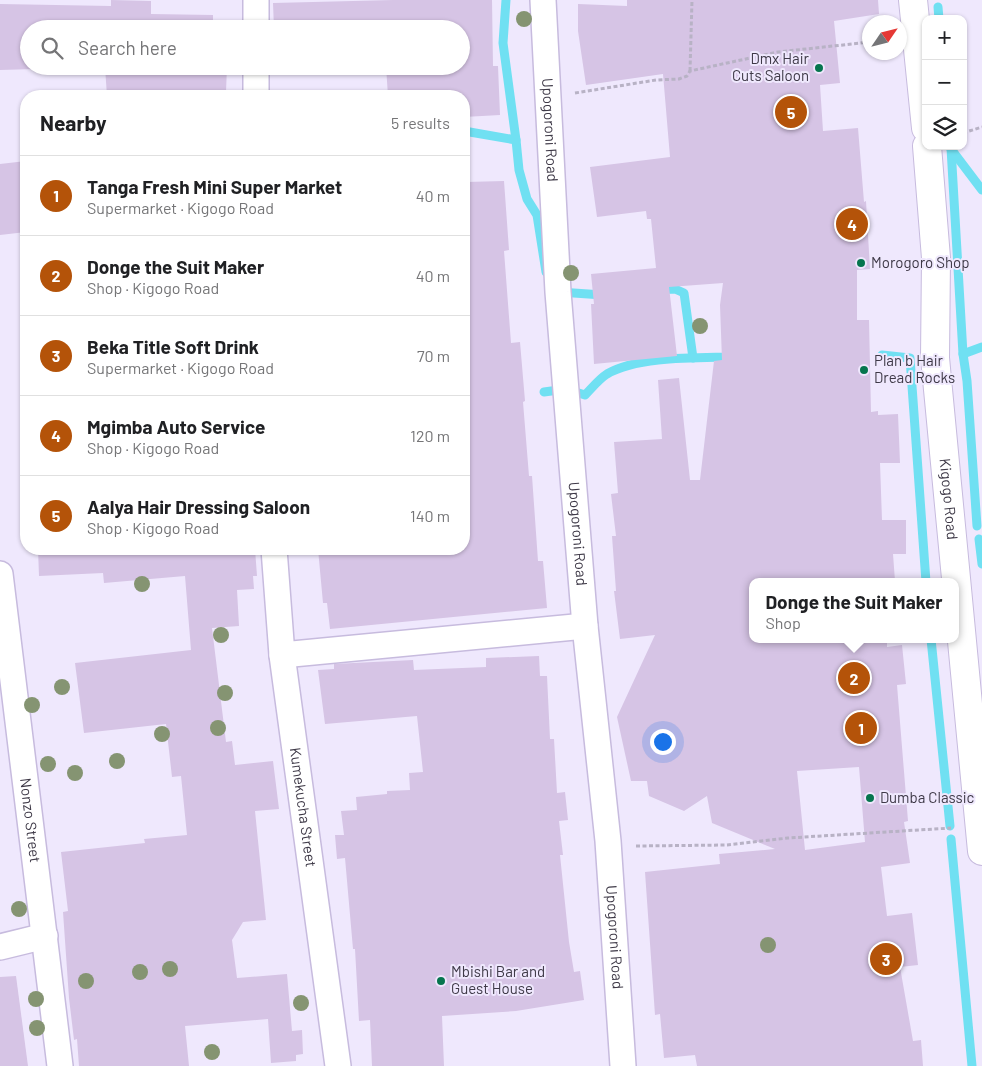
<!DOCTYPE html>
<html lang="en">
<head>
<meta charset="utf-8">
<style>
  :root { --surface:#fff; --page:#f2f2f2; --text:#202124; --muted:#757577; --line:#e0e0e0; --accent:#b45309 }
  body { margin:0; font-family:Barlow,sans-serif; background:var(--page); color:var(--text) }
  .controls { position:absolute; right:15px; top:15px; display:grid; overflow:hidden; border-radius:10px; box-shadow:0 1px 4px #0004 }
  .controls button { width:45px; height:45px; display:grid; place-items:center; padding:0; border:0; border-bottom:1px solid var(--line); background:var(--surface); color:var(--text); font:25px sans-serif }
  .compass { position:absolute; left:862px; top:15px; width:45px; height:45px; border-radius:50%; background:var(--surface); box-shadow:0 1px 4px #0004; rotate:55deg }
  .you { position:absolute; left:662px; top:741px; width:18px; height:18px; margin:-12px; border:4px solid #fff; border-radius:50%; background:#1a73e8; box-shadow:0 0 0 8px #1a73e833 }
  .badge { display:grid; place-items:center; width:32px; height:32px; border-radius:50%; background:var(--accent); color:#fff; font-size:16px; font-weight:700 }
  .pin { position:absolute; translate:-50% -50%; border:2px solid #fff; box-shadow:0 1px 5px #0006 }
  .popup { position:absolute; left:749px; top:578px; width:210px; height:65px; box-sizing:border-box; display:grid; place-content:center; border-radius:10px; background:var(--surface); filter:drop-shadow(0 1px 4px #0005); font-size:16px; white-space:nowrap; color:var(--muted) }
  .popup b { font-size:19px; color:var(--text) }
  .popup::after { content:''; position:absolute; left:50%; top:100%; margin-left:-10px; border:10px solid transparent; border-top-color:var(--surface) }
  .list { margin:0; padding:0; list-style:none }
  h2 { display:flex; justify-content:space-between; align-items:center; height:65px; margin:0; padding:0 20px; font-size:21px }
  h2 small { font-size:16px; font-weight:400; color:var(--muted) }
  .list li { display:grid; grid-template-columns:32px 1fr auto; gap:15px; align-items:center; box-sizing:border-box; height:80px; padding:0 20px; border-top:1px solid var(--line) }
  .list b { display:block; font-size:19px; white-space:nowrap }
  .list p { margin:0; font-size:16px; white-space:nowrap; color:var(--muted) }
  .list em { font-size:16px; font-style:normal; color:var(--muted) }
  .icon { flex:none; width:28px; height:28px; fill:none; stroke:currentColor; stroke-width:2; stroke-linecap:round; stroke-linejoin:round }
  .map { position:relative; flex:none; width:982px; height:1066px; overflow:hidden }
  .search { position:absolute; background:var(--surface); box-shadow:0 1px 4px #0004; left:20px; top:20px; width:450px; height:55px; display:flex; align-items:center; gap:12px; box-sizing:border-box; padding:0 18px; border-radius:28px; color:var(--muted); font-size:19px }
  .panel { position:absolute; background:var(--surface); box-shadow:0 1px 4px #0004; left:20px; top:90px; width:450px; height:465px; border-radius:20px }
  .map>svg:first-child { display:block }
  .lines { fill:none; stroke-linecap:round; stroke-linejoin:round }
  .stream { stroke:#70e0f2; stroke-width:9 }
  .building { fill:#d6c4e5; fill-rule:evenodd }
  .street-casing { stroke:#c7bbde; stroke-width:28 }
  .secondary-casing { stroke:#c7bbde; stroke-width:30 }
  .path { stroke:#b8b2c5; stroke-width:3; stroke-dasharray:4 2.5; stroke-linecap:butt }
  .street { stroke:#fff; stroke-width:25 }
  .secondary { stroke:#fff; stroke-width:28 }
  .tree { fill:#859472 }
  .poi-dot { fill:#06754e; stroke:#efe8fd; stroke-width:2 }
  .labels { text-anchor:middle; stroke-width:4; stroke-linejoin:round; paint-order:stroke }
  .poi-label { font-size:15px; fill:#3e3947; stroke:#efe8fd; text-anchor:start }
  .street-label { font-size:15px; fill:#3e3947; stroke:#efe8fd }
</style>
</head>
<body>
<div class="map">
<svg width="982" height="1066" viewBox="0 0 982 1066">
  <rect width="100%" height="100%" fill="#efe8fd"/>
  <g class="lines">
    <!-- stream -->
    <g class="stream">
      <path d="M506 0 503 43 516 140"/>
      <path d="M938 7 939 19"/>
      <path d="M464 131 516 140 519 170 527 199 537 215 546 272"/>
      <path d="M951 148 963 354 967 381 977 526"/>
      <path d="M951 149 982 190"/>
      <path d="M658 290 675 289 684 293 693 358"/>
      <path d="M559 292 603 295"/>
      <path d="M963 354 982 347"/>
      <path d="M882 355 910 358 926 582"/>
      <path d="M544 392 566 389 585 395C592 388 599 379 607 374 638 356 697 358 732 357"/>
      <path d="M979 539 982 564"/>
      <path d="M931 639 950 826"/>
      <path d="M951 839 972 1066"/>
    </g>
  </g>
  <!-- building -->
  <g class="building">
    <path d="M111 0 151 1V14L213 15V29H29V66H227L226 92H214V96H107L105 67 0 70V4L111 6Z"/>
    <path d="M393 0H492L493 66H498L500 115 464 117V96H388L386 66H461V29H274L273 3Z"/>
    <path d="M627 0H878L879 14 834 21 840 83 820 85 823 131 858 128 864 202 866 201 870 269 857 270V320H869L871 412 878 411V415L898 414 900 463H880L882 520H906V554H893L895 581 753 582V639H887V647L902 645 906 684 897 685 908 821 904 822 910 863 881 867 887 916 912 913 918 965 900 967 913 1041 921 1040 923 1066H697L695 1055 664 1058 660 1014 655 1015 645 872 720 864 719 854 775 849 712 823 707 796 684 811 649 796 647 781H631L617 717 655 635 620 639 614 591H616L612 536H616L611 494 618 493 614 442 662 439 658 380 679 378 690 480H700L714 361 722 360 720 305 723 283 669 287 677 356 594 364 591 304H594L591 274 656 268 651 219H647L646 211 597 217 590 167 670 157 663 74 586 85 578 31V4L627 6ZM859 767 865 842 805 850 797 771Z"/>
    <path d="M26 161V232L0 235V164Z"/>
    <path d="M504 181 509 250 504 251 511 343 520 342 525 401 523 402 529 476H532L538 561H543L547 608 330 629 327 603H323L318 549H464V193L466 182Z"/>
    <path d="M38 549H255L257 576H253L254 589 237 590 239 626 212 628 226 742 232 741 235 765 273 761 279 809 255 811 266 920 243 922 232 940 237 978 287 974 292 1031 302 1030 303 1054 296 1055V1061L271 1063 268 1019 185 1026 189 1066H79L77 1039 74 1040 69 998 63 912 68 911 61 852 145 843 144 839 187 835 181 776 172 777 166 724 84 733 75 663 191 650 185 576 104 583 103 573 39 576Z"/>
    <path d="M539 656 540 676H547L550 739H554L557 793 565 792 568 820 559 821 563 855H560L569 942 574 972 580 971 584 1000 516 1011 442 1016 444 1066H372L370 1020 359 1021 355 949H353L345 858 337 859 335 835H344L341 811 357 810 356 797 387 794V791L410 790 409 773 423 772 417 716 325 724 318 670 334 669V664L413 660 414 670 486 667V658Z"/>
    <path d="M16 976 28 1066H0V977Z"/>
  </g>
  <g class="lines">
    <!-- street casing -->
    <g class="street-casing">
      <g id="street">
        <path id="s1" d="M543 0 558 292 585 626 608 841 623 1066"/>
        <path d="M256 29V0"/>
        <path d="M256 66V96"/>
        <path id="s2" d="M274 549 282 655 338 1066"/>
        <path id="s3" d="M0 574 60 1066"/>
        <path d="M282 655 585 626"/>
        <path d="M0 947 45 936"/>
      </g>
    </g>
    <!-- secondary casing -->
    <g class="secondary-casing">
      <g id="secondary">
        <path d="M913 0 926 128"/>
        <path id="s4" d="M927 146 936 258 935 358 982 851"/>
      </g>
    </g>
    <!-- path -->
    <g class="path">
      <path d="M690 71 692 0"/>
      <path d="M575 93 656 80 679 79 687 76 690 71 778 52 870 42"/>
      <path d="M963 133 982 127"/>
      <path d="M636 846 727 845 788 838 951 828"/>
    </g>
    <!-- street -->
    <use href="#street" class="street"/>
    <!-- secondary -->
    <use href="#secondary" class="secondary"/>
  </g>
  <!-- trees -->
  <g class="tree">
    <circle cx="524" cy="19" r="8"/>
    <circle cx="571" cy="273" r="8"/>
    <circle cx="700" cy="326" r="8"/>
    <circle cx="142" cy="584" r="8"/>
    <circle cx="221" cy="635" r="8"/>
    <circle cx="62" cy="687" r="8"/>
    <circle cx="225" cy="693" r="8"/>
    <circle cx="32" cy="705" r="8"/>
    <circle cx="218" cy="728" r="8"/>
    <circle cx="162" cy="734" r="8"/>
    <circle cx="117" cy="761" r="8"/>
    <circle cx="48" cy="764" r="8"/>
    <circle cx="75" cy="773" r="8"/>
    <circle cx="19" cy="909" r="8"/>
    <circle cx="768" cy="945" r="8"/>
    <circle cx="170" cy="969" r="8"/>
    <circle cx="140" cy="972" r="8"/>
    <circle cx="86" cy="981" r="8"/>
    <circle cx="36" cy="999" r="8"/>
    <circle cx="301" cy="1003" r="8"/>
    <circle cx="37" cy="1028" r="8"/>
    <circle cx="212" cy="1052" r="8"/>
  </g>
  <!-- markers -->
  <g class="poi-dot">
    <circle cx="819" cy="68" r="5"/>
    <circle cx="861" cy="263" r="5"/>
    <circle cx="864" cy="370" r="5"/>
    <circle cx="870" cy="798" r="5"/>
    <circle cx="441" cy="981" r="5"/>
  </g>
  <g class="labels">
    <!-- poi labels -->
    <g class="poi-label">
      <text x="809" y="64" text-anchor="end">Dmx Hair<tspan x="809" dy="17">Cuts Saloon</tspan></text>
      <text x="871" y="268">Morogoro Shop</text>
      <text x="874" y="366">Plan b Hair<tspan x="874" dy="17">Dread Rocks</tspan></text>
      <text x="880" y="803">Dumba Classic</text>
      <text x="451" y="977">Mbishi Bar and<tspan x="451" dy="17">Guest House</tspan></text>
    </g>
    <!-- street labels -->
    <g class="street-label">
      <text dy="5" stroke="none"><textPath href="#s1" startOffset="130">Upogoroni Road</textPath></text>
      <text dy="5" stroke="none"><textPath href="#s4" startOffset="354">Kigogo Road</textPath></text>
      <text dy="5" stroke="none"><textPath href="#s1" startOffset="535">Upogoroni Road</textPath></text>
      <text dy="5" stroke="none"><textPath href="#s2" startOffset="260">Kumekucha Street</textPath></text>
      <text dy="5" stroke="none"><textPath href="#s3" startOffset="248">Nonzo Street</textPath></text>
      <text dy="5" stroke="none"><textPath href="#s1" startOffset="940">Upogoroni Road</textPath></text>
    </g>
  </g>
</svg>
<div class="controls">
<button>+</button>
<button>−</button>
<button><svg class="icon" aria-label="layers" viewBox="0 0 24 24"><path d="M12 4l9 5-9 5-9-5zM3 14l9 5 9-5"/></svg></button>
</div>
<svg class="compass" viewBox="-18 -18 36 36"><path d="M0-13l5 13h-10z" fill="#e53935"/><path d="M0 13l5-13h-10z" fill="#757577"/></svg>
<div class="you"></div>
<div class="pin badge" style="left:861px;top:728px">1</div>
<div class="pin badge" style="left:854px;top:678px">2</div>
<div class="popup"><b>Donge the Suit Maker</b>Shop</div>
<div class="pin badge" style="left:886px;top:959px">3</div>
<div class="pin badge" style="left:852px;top:224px">4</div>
<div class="pin badge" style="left:791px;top:112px">5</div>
<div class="search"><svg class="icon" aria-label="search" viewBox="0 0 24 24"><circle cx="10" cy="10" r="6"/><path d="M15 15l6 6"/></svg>Search here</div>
<section class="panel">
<h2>Nearby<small>5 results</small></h2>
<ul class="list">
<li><span class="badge">1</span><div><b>Tanga Fresh Mini Super Market</b><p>Supermarket · Kigogo Road</p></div><em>40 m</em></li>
<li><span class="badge">2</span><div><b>Donge the Suit Maker</b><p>Shop · Kigogo Road</p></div><em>40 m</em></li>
<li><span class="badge">3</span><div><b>Beka Title Soft Drink</b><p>Supermarket · Kigogo Road</p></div><em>70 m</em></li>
<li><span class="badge">4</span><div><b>Mgimba Auto Service</b><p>Shop · Kigogo Road</p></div><em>120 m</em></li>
<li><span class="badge">5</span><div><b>Aalya Hair Dressing Saloon</b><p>Shop · Kigogo Road</p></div><em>140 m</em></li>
</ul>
</section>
</div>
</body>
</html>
